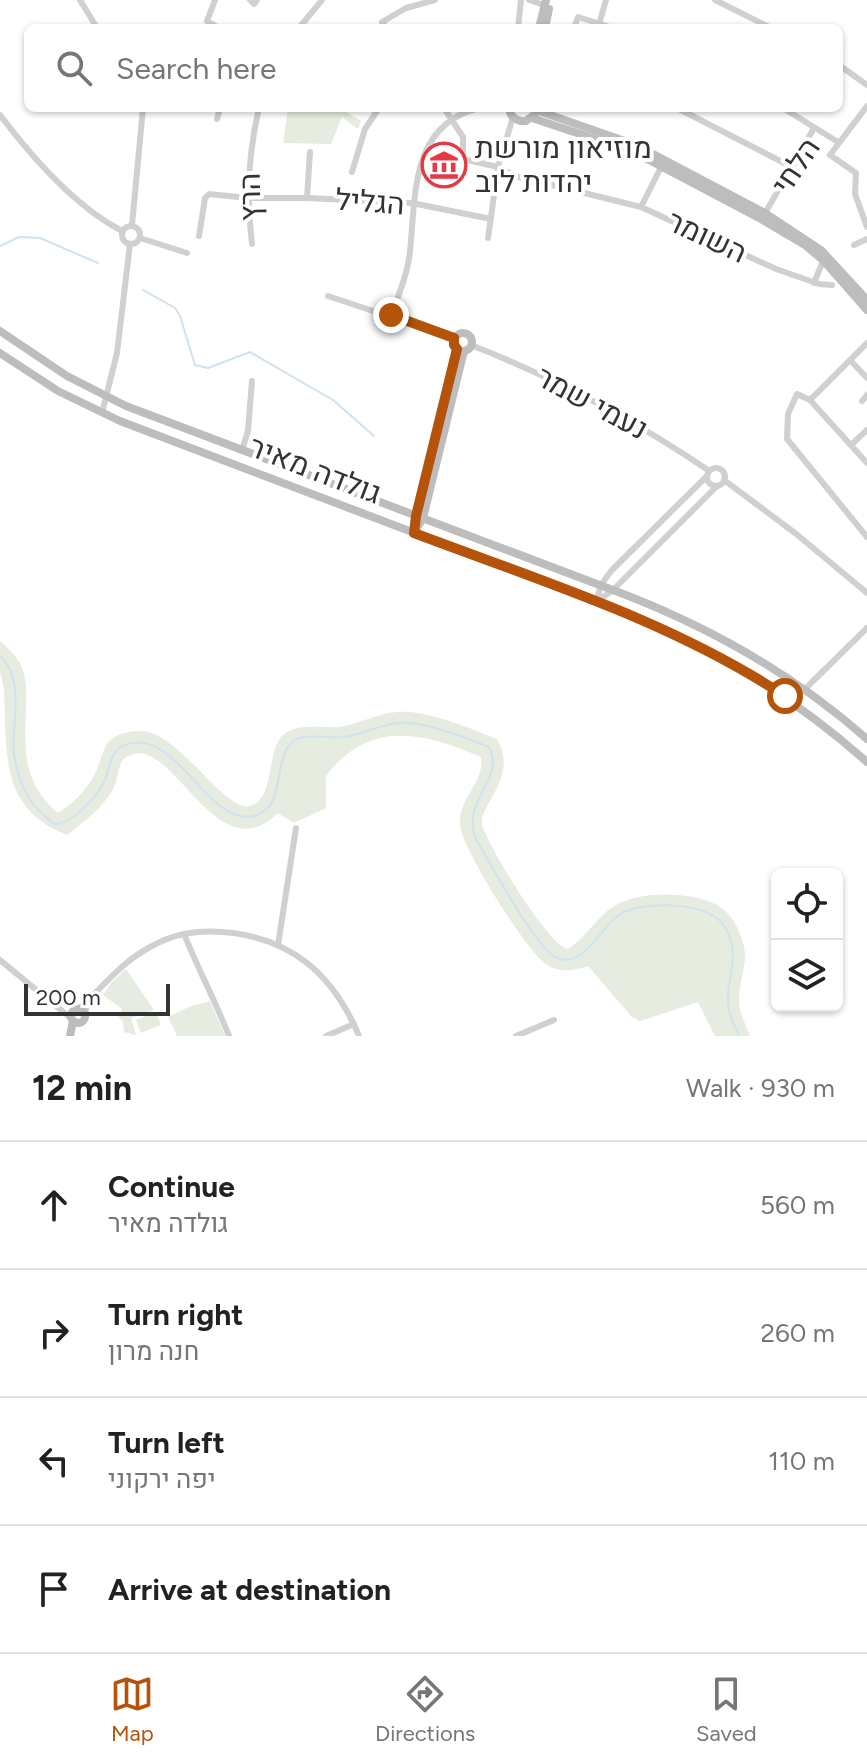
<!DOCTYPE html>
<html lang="en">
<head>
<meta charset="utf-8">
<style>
  :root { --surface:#fff; --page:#f6f6f6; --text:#222; --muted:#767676; --line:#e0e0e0; --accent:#b45309 }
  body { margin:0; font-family:Figtree,Heebo,sans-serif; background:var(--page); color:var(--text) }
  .controls { position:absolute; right:24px; bottom:24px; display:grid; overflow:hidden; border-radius:12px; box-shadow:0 2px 6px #0004 }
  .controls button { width:72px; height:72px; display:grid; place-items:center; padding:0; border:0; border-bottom:2px solid var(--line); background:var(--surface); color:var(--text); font:40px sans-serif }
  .scale { position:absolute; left:24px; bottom:20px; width:146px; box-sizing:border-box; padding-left:8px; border:4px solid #333; border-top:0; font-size:22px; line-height:28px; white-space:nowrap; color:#333; -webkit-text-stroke:6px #fff; paint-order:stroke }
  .stop { position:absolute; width:24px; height:24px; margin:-18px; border:6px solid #b45309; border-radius:50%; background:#fff }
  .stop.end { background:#b45309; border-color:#fff; box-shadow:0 2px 8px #0008 }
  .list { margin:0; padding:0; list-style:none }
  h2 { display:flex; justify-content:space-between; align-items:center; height:104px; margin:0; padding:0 32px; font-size:34px }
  h2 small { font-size:26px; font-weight:400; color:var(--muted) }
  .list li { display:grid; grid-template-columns:52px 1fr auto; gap:24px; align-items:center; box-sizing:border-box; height:128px; padding:0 32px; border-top:2px solid var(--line) }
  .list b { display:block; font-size:30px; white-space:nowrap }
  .list p { margin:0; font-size:26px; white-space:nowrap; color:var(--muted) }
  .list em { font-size:26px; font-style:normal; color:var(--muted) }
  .icon { flex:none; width:44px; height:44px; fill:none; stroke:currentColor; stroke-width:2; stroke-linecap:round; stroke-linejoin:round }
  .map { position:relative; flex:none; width:867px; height:1036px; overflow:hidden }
  .search { position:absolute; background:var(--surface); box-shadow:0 2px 6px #0004; left:24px; right:24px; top:24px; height:88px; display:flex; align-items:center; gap:20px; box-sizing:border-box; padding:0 28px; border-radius:12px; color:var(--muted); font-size:30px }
  .sheet { height:616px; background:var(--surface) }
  nav { display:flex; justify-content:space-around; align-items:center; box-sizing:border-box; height:112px; border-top:2px solid var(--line); background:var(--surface); font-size:22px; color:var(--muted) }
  nav a { display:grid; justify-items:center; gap:4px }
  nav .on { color:var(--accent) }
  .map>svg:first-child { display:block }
  .green { fill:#e6ecdf }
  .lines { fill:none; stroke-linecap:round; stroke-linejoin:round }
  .stream { stroke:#cfe2ee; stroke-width:2 }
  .street { stroke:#d0d0d0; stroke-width:6 }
  .secondary { stroke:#bdbdbd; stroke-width:8 }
  .route { stroke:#b45309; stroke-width:10 }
  .labels { text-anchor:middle; stroke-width:8; stroke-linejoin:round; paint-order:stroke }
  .poi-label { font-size:30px; fill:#333; stroke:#fff; text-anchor:start }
  .street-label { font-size:30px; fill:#333; stroke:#fff }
</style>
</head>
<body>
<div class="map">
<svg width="867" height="1036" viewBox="0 0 867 1036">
  <rect width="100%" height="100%" fill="#fff"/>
  <!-- green -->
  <g class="green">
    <path d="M288 108H340L361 121 358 129 342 117 331 144 283 143Z"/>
    <path d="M0 641C10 650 19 658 23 671 27 683 26 696 26 709 24 752 23 783 58 813 71 805 84 793 92 779 107 756 97 734 137 731 179 728 222 812 250 806 274 800 267 754 281 737 296 721 321 729 339 727 359 724 378 713 398 712 425 709 472 729 497 739 514 770 495 788 482 817V825C489 847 548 946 568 949 587 937 598 914 618 904 643 890 701 891 723 909 734 918 741 933 744 947 748 965 738 983 739 1001 739 1013 746 1025 750 1036H715L698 1002 640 1021 632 1017 588 966C573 971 561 973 547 965 528 954 461 847 460 825 457 800 486 780 481 757 424 732 369 719 326 776V808L294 823 278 813C216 874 175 737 130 755 116 760 120 776 114 787 104 807 84 822 67 835 0 809 7 755 4 691 4 684 1 678 0 672 0 663 0 651 0 641Z"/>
    <path d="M126 969 154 1010 131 1018 136 1035 124 1032 123 1022 118 1016 122 1009 103 995 111 983Z"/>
    <path d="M210 1001 225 1036H177L168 1017 191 1006Z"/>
    <path d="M156 1012 161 1025 141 1033 136 1020Z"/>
  </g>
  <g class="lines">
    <!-- stream -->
    <g class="stream">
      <path d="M0 246 19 237 40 238 98 263"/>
      <path d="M143 290 175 308 180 316 195 365 208 368 250 352 333 400 374 436"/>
      <path d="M0 656C26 680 11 722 14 754 16 768 21 784 28 797 34 808 45 816 54 824 72 824 96 798 104 782 111 767 108 750 128 744 177 729 208 826 253 816 286 809 273 764 290 744 301 731 328 739 343 737 361 735 378 726 396 723 420 719 467 738 489 747 506 778 462 799 475 837 489 861 536 949 557 958 586 969 602 922 624 912 651 901 711 901 726 929 741 957 727 974 728 1001 728 1013 734 1025 739 1036"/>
    </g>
    <!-- street -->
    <g class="street">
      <path d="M80 0 97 28"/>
      <path d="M215 0 207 21 219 28"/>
      <path d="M250 0 254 4 257 0"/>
      <path d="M529 0 544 5"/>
      <path d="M715 0 771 28"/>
      <path d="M299 28 322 0"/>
      <path d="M386 28 382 22 406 8 435 0"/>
      <path d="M518 28 521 0"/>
      <path d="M574 28 578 17 613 28"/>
      <path d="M598 28 606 0"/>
      <path d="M839 65 867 85"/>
      <path d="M867 106 830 155 856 173 855 194 867 227"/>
      <path d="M444 108 463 137V159L498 167 515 176 641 207 776 269 819 284 832 285"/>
      <path d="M677 108 792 167"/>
      <path d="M783 108 838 142"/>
      <path d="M0 115C31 156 76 207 122 231"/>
      <path d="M217 119 220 108"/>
      <path d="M352 172 365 129 379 108"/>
      <path d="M307 198 310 152"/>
      <path d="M641 207 662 165"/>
      <path d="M764 215 814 128"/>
      <path d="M132 225 143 108"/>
      <circle cx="131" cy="235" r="9"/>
      <path d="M199 236 205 198 209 194 248 198H307L412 203 491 219"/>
      <path d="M140 238 187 253"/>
      <path d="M488 238 498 167 513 117"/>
      <path d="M252 244C246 197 248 154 259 108"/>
      <path d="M854 245 867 239"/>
      <path d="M814 283 823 261"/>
      <path d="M328 296 454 338"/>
      <path d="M391 315C399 294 408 273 410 251 416 195 410 125 479 108"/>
      <path d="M471 345C555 378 634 420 708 470"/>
      <path d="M850 360 867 378"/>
      <path d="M810 400 867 343"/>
      <path d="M862 401 867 395"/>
      <path d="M102 413 117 353 130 244"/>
      <path d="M851 445 867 430"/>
      <path d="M242 450 248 431 252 381"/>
      <path d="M867 463 810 400 797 394 788 414 787 439 867 537"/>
      <circle cx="716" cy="477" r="9"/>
      <path d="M724 480 795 533 867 593"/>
      <path d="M596 602 601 585 611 571 706 477"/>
      <path d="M596 602 613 590 717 486"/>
      <path d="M805 689 867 628"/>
      <path d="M184 934C198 969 215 1000 229 1036"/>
      <path d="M278 945 296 828"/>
      <path d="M0 960 72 1019"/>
      <path d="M78 1009C105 986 118 964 152 946 173 934 198 930 222 932 291 937 333 974 359 1036"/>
      <path d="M85 1016 87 1003"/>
      <path d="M326 1036 354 1024"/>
      <path d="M516 1036 554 1020"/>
    </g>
    <!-- secondary -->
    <g class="secondary">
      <path d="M539 28 546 0"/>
      <path d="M545 28 549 9"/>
      <path d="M509 108C510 117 517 122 526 121L534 115"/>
      <path d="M536 110 636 145 765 213 821 250 867 300"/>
      <path d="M532 118 634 152 761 219 805 245 824 261 867 310"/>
      <path d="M0 331 67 376 126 406 626 595C715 630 796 676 867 739"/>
      <circle cx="463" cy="342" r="9"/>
      <path d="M0 353 58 391 120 421 620 611C712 647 793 696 867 762"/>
      <path d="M415 521 457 349"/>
      <path d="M414 533 423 518 464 351"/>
      <circle cx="78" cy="1016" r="7"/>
      <path d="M70 1036 73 1021"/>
    </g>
  </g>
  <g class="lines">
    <!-- route -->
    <path class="route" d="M391 315 454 338V345L457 349 416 516 414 533C541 581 671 621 785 696"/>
  </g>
  <!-- icons -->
  <defs>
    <g id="museum-ring" transform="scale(2.3)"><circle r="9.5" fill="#fff" stroke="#e63946" stroke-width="1.5"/><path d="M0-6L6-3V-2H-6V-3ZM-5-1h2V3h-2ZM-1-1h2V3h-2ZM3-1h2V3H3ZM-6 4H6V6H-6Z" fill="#e63946"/></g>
  </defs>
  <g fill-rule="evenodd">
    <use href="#museum-ring" x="444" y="165"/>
  </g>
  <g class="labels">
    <!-- poi labels -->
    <g class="poi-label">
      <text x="475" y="158">מוזיאון מורשת<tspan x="475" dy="34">יהדות לוב</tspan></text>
    </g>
    <!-- street labels -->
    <g class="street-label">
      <text transform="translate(796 166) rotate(-56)" y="10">הלחי</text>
      <text transform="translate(250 197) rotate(-91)" y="10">הרץ</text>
      <text transform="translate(370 202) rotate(4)" y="10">הגליל</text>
      <text transform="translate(707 237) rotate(25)" y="10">השומר</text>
      <text transform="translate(592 403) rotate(28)" y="10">נעמי שמר</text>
      <text transform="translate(315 470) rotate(21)" y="10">גולדה מאיר</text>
    </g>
  </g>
</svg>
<div class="controls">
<button><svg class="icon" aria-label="locate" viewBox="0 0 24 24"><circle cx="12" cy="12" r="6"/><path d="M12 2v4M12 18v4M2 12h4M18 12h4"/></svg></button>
<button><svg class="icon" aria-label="layers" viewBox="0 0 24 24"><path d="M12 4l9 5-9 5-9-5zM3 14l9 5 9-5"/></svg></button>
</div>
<div class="scale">200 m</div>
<div class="stop" style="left:785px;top:696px"></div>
<div class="stop end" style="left:391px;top:315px"></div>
<div class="search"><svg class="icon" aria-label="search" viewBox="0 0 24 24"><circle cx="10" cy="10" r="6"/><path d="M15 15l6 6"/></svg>Search here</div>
</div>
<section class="sheet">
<h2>12 min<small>Walk · 930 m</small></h2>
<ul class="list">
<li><svg class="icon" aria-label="ahead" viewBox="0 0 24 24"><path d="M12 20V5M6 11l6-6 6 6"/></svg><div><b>Continue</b><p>גולדה מאיר</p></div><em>560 m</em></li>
<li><svg class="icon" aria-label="right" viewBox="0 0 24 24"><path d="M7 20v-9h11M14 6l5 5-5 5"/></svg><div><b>Turn right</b><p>חנה מרון</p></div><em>260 m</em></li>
<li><svg class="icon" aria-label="left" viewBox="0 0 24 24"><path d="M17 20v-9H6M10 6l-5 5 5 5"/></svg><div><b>Turn left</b><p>יפה ירקוני</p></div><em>110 m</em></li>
<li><svg class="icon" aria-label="arrive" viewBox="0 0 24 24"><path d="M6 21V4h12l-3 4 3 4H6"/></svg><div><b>Arrive at destination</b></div></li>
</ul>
</section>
<nav>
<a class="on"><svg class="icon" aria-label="map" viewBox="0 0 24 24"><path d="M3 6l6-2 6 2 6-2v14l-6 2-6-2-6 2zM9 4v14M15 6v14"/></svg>Map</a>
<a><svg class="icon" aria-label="directions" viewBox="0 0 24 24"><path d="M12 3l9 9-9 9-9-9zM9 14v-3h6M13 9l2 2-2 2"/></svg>Directions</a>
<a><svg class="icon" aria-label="saved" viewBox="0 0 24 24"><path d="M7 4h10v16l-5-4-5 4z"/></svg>Saved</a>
</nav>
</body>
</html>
